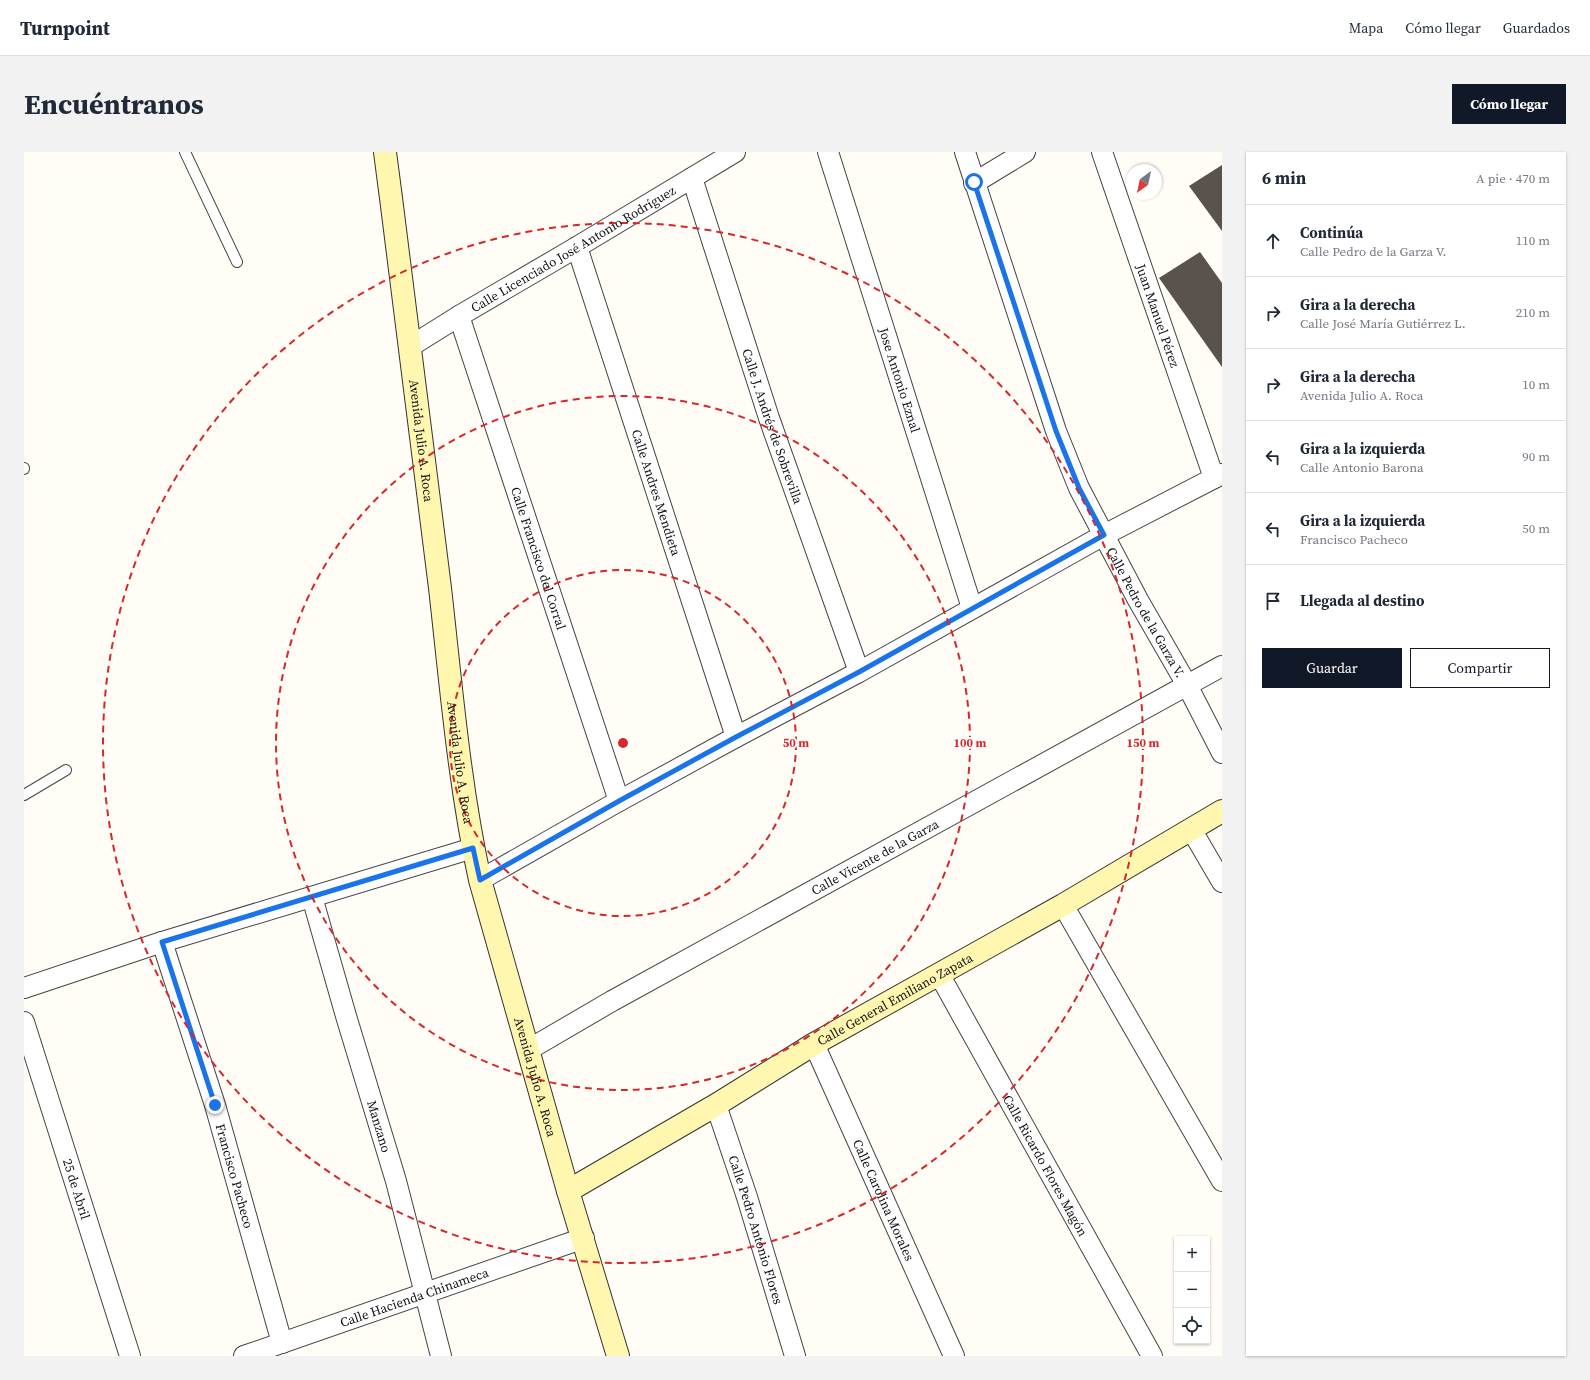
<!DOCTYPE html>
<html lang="es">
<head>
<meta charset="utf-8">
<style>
  :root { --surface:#fff; --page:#f2f2f3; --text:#1f2937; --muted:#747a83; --line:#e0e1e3; --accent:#111827 }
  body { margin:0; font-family:"Source Serif 4",serif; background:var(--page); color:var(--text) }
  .controls { position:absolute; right:12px; bottom:12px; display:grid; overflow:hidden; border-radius:0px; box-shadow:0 1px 3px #0004 }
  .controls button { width:36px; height:36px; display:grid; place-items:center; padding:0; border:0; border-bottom:1px solid var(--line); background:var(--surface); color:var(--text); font:20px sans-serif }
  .compass { position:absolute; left:1102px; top:12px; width:36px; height:36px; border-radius:50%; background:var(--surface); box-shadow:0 1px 3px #0004; rotate:213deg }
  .stop { position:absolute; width:12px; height:12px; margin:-9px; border:3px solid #1a73e8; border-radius:50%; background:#fff }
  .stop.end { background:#1a73e8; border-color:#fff; box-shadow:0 1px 4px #0008 }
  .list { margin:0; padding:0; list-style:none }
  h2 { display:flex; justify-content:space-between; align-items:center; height:52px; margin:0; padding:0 16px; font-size:17px }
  h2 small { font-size:13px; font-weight:400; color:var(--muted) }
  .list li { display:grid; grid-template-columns:26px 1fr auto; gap:12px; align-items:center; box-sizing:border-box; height:72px; padding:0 16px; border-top:1px solid var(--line) }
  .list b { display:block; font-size:15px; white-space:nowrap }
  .list p { margin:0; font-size:13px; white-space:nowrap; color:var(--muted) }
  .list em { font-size:13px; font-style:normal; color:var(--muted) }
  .actions { display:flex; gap:8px; padding:12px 16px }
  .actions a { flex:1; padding:9px 0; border:1px solid var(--accent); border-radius:0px; text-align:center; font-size:14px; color:var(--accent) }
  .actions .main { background:var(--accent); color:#fff }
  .icon { flex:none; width:22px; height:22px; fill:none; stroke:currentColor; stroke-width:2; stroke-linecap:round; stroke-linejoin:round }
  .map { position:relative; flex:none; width:1198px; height:1204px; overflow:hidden; border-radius:0px }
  header { display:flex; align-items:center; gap:24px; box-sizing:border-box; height:56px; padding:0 20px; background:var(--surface); border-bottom:1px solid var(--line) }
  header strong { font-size:19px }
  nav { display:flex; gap:22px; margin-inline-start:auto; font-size:14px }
  .intro { display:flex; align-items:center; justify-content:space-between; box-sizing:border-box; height:96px; padding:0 24px }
  h1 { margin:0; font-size:28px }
  .button { padding:10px 18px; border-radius:0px; background:var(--accent); color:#fff; font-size:14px; font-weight:700 }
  main { display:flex; gap:24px; padding:0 24px }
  aside { flex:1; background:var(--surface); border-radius:0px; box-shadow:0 1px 3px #0004 }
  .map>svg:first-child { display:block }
  .building { fill:#5a524d }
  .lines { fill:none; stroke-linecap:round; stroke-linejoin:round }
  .lane-casing { stroke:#444; stroke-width:12 }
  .street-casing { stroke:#444; stroke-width:22 }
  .secondary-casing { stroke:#333; stroke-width:24 }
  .lane { stroke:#fff; stroke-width:10 }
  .street { stroke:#fff; stroke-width:20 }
  .secondary { stroke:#fff6b0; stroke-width:22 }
  .route { stroke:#1a73e8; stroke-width:5 }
  .ring { fill:none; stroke:#d62828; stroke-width:2; stroke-dasharray:7 5 }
  .labels { text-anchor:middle; stroke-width:4; stroke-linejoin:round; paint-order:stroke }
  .street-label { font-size:13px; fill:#111; stroke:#fff }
  .centre { fill:#d62828; stroke:#fff; stroke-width:2 }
  .ring-label { font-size:12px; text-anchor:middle; font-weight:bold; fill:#d62828; stroke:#fff; stroke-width:4; stroke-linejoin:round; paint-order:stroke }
</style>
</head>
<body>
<header>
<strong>Turnpoint</strong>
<nav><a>Mapa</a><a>Cómo llegar</a><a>Guardados</a></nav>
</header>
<div class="intro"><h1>Encuéntranos</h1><a class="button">Cómo llegar</a></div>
<main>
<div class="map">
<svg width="1198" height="1204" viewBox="0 0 1198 1204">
  <rect width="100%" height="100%" fill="#fffdf5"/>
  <!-- building -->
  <g class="building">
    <path d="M1198 13V79L1165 34Z"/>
    <path d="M1176 100 1198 131V215L1135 126Z"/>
  </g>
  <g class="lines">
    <!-- lane casing -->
    <g class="lane-casing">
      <g id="lane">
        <path d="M161 0 213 110"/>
        <path d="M0 316V317"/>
        <path d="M0 643 42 618"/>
      </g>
    </g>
    <!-- street casing -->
    <g class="street-casing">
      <g id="street">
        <path id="s1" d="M804 0 948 456"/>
        <path id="s2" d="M941 0 1032 279 1055 336 1114 448 1163 533 1198 601"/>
        <path id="s3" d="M1078 0 1190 326"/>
        <path id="s4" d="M668 26 745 266 835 520"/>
        <path d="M950 31 1001 0"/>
        <path id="s5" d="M553 95 712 585"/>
        <path id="s6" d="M435 164 595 649"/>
        <path id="s7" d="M387 194 435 164 553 95 711 0"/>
        <path d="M1167 677 1198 730"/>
        <path d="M456 728 595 649 712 585 835 520 1080 383 1198 322"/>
        <path id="s8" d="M288 745 322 864 372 1029 417 1204"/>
        <path d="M1039 753 1198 1029"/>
        <path id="s9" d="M138 790 191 953 258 1191"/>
        <path id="s10" d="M915 822 1128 1204"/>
        <path d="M0 836 138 790 449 696"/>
        <path id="s11" d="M0 870 106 1204"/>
        <path id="s12" d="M790 892 930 1204"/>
        <path id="s13" d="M504 898 588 849 1198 514"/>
        <path id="s14" d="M692 953 723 1045 771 1204"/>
        <path id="s15" d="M220 1204 560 1086"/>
      </g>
    </g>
    <!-- secondary casing -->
    <g class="secondary-casing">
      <g id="secondary">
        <path id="s16" d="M361 0C380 145 398 290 416 436 427 533 435 632 456 728L544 1039 594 1204"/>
        <path id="s17" d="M544 1039 692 953 790 892 1039 753 1198 659"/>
      </g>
    </g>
    <!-- lane -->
    <use href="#lane" class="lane"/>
    <!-- street -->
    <use href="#street" class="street"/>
    <!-- secondary -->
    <use href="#secondary" class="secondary"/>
  </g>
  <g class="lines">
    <!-- route -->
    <path class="route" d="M191 953 138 790 449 696 456 728 595 649 712 585 835 520 1080 383 1055 336 1032 279 950 30"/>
  </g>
  <!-- distance rings -->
  <g class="ring">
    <circle cx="599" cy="591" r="173"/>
    <circle cx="599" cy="591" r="347"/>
    <circle cx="599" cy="591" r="520"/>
  </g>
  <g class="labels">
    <!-- street labels -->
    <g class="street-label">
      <text dy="5" stroke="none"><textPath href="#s7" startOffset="189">Calle Licenciado José Antonio Rodríguez</textPath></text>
      <text dy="5" stroke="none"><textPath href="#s3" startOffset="173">Juan Manuel Pérez</textPath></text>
      <text dy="5" stroke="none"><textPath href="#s1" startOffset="239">Jose Antonio Eznal</textPath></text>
      <text dy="5" stroke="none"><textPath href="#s4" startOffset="261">Calle J. Andrés de Sobrevilla</textPath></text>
      <text dy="5" stroke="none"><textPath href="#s16" startOffset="291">Avenida Julio A. Roca</textPath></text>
      <text dy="5" stroke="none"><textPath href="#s5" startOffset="258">Calle Andres Mendieta</textPath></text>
      <text dy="5" stroke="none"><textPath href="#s6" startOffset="255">Calle Francisco del Corral</textPath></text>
      <text dy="5" stroke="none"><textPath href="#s2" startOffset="496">Calle Pedro de la Garza V.</textPath></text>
      <text dy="5" stroke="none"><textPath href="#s16" startOffset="615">Avenida Julio A. Roca</textPath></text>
      <text dy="5" stroke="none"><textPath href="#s13" startOffset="397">Calle Vicente de la Garza</textPath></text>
      <text dy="5" stroke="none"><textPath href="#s17" startOffset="379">Calle General Emiliano Zapata</textPath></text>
      <text dy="5" stroke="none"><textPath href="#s16" startOffset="939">Avenida Julio A. Roca</textPath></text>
      <text dy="5" stroke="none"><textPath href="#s8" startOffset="239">Manzano</textPath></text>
      <text dy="5" stroke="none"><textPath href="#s10" startOffset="219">Calle Ricardo Flores Magón</textPath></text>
      <text dy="5" stroke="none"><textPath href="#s9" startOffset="245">Francisco Pacheco</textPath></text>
      <text dy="5" stroke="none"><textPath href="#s11" startOffset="175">25 de Abril</textPath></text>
      <text dy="5" stroke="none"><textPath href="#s12" startOffset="171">Calle Carolina Morales</textPath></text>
      <text dy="5" stroke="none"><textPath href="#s14" startOffset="131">Calle Pedro Antonio Flores</textPath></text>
      <text dy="5" stroke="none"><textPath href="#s15" startOffset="180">Calle Hacienda Chinameca</textPath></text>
    </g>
  </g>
  <circle cx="599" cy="591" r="6" class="centre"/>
  <g class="ring-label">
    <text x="772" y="595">50 m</text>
    <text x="946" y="595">100 m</text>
    <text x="1119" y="595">150 m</text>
  </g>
</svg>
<div class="controls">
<button>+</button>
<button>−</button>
<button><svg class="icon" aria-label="locate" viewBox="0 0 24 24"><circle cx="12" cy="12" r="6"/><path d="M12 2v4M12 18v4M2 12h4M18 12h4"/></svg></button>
</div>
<svg class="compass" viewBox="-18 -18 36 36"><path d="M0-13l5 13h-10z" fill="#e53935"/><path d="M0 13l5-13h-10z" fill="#747a83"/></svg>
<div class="stop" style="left:950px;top:30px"></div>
<div class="stop end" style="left:191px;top:953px"></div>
</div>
<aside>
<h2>6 min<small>A pie · 470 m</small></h2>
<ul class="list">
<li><svg class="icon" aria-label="ahead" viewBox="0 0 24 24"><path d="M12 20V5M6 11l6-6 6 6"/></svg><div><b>Continúa</b><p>Calle Pedro de la Garza V.</p></div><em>110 m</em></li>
<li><svg class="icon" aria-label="right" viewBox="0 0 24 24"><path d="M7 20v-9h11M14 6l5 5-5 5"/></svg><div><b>Gira a la derecha</b><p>Calle José María Gutiérrez L.</p></div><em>210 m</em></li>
<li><svg class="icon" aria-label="right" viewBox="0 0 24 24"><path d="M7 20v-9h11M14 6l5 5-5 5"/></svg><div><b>Gira a la derecha</b><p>Avenida Julio A. Roca</p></div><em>10 m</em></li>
<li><svg class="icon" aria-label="left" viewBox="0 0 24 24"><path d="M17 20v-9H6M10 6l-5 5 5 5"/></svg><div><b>Gira a la izquierda</b><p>Calle Antonio Barona</p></div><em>90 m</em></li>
<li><svg class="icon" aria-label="left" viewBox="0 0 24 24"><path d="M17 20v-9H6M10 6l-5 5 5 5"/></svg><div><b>Gira a la izquierda</b><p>Francisco Pacheco</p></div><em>50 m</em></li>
<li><svg class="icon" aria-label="arrive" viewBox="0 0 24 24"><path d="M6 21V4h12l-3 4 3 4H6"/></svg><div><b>Llegada al destino</b></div></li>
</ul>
<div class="actions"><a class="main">Guardar</a><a>Compartir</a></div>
</aside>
</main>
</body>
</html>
